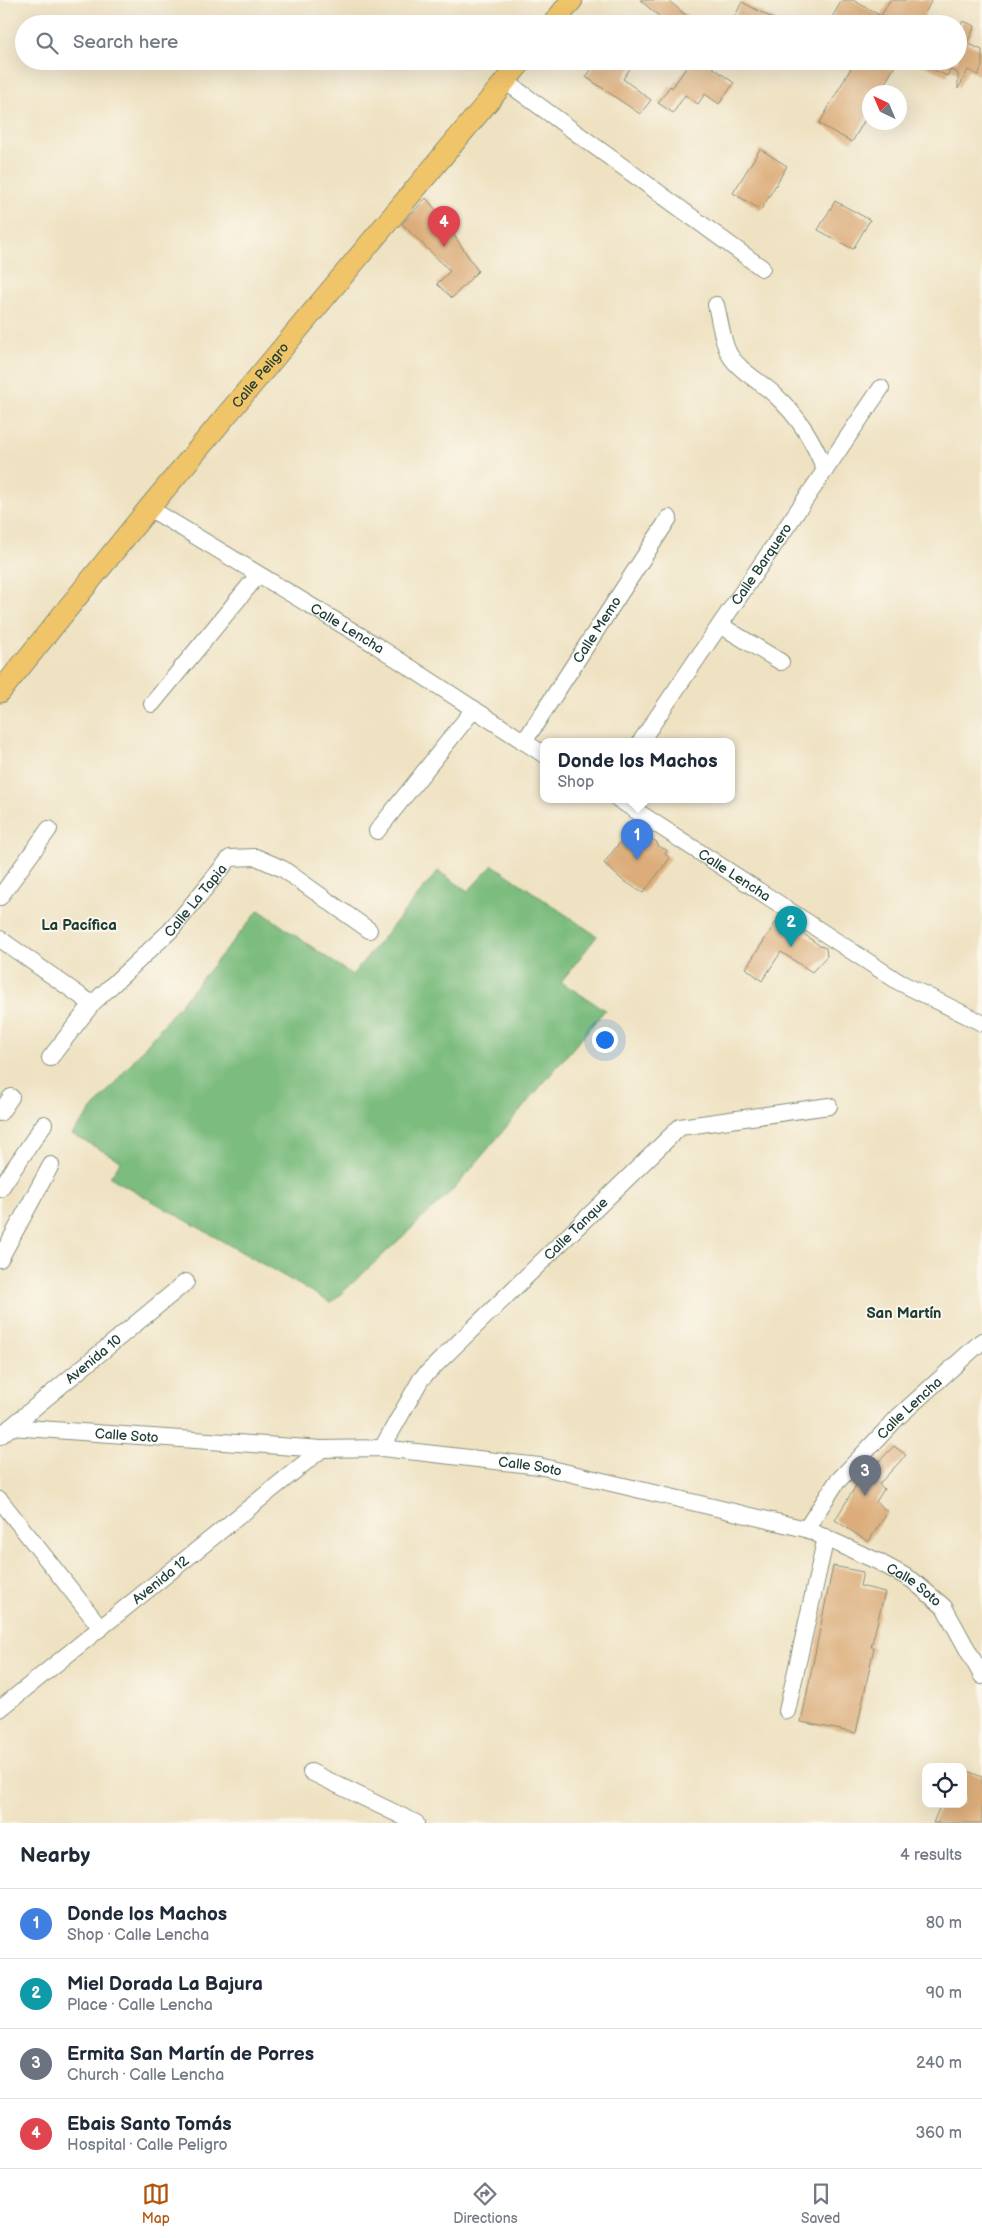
<!DOCTYPE html>
<html lang="en">
<head>
<meta charset="utf-8">
<style>
  :root { --surface:#fff; --page:#f2f2f3; --text:#1f2937; --muted:#747a83; --line:#e0e1e3; --accent:#b45309 }
  body { margin:0; font-family:"Balsamiq Sans",sans-serif; background:var(--page); color:var(--text) }
  .controls { position:absolute; right:15px; bottom:15px; display:grid; overflow:hidden; border-radius:10px; box-shadow:0 5px 20px #0002 }
  .controls button { width:45px; height:45px; display:grid; place-items:center; padding:0; border:0; border-bottom:1px solid var(--line); background:var(--surface); color:var(--text); font:25px sans-serif }
  .compass { position:absolute; left:862px; top:85px; width:45px; height:45px; border-radius:50%; background:var(--surface); box-shadow:0 5px 20px #0002; rotate:316deg }
  .you { position:absolute; left:604px; top:1039px; width:18px; height:18px; margin:-12px; border:4px solid #fff; border-radius:50%; background:#1a73e8; box-shadow:0 0 0 8px #1a73e833 }
  .badge { display:grid; place-items:center; width:32px; height:32px; border-radius:50%; background:var(--accent); color:#fff; font-size:16px; font-weight:700 }
  .pin { position:absolute; translate:-50% -41px; filter:drop-shadow(0 1px 2px #0008) }
  .pin::after { content:''; position:absolute; top:26px; width:18px; height:15px; background:inherit; clip-path:polygon(0 0,100% 0,50% 100%) }
  .popup { position:absolute; left:540px; top:738px; width:195px; height:65px; box-sizing:border-box; display:grid; place-content:center; border-radius:10px; background:var(--surface); filter:drop-shadow(0 1px 4px #0005); font-size:16px; white-space:nowrap; color:var(--muted) }
  .popup b { font-size:19px; color:var(--text) }
  .popup::after { content:''; position:absolute; left:50%; top:100%; margin-left:-10px; border:10px solid transparent; border-top-color:var(--surface) }
  .list { margin:0; padding:0; list-style:none }
  h2 { display:flex; justify-content:space-between; align-items:center; height:65px; margin:0; padding:0 20px; font-size:21px }
  h2 small { font-size:16px; font-weight:400; color:var(--muted) }
  .list li { display:grid; grid-template-columns:32px 1fr auto; gap:15px; align-items:center; box-sizing:border-box; height:70px; padding:0 20px; border-top:1px solid var(--line) }
  .list b { display:block; font-size:19px; white-space:nowrap }
  .list p { margin:0; font-size:16px; white-space:nowrap; color:var(--muted) }
  .list em { font-size:16px; font-style:normal; color:var(--muted) }
  .icon { flex:none; width:28px; height:28px; fill:none; stroke:currentColor; stroke-width:2; stroke-linecap:round; stroke-linejoin:round }
  .map { position:relative; flex:none; width:982px; height:1823px; overflow:hidden }
  .search { position:absolute; background:var(--surface); box-shadow:0 5px 20px #0002; left:15px; right:15px; top:15px; height:55px; display:flex; align-items:center; gap:12px; box-sizing:border-box; padding:0 18px; border-radius:28px; color:var(--muted); font-size:19px }
  .sheet { height:345px; background:var(--surface) }
  nav { display:flex; justify-content:space-around; align-items:center; box-sizing:border-box; height:70px; border-top:1px solid var(--line); background:var(--surface); font-size:14px; color:var(--muted) }
  nav a { display:grid; justify-items:center; gap:2px }
  nav .on { color:var(--accent) }
  .map>svg:first-child { display:block }
  .forest { fill:#7bbc7e; stroke:#4d7c59 }
  .building { fill:#dcad7a }
  .lines { fill:none; stroke-linecap:round; stroke-linejoin:round }
  .minor-casing { stroke:#87907b; stroke-width:18 }
  .major-casing { stroke:#87907b; stroke-width:23 }
  .minor { stroke:#fff; stroke-width:16 }
  .major { stroke:#f0c469; stroke-width:21 }
  .labels { text-anchor:middle; stroke-width:4; stroke-linejoin:round; paint-order:stroke }
  .street-label { font-size:14px; fill:#1f3d34; stroke:#fbf7ec }
  .neighbourhood-label { font-size:15px; font-weight:bold; fill:#1f3d34; stroke:#fbf7ec }
</style>
</head>
<body>
<div class="map">
<svg width="982" height="1823" viewBox="0 0 982 1823">
  <rect width="100%" height="100%" fill="#fbf7ec"/>
  <filter id="ink" filterUnits="userSpaceOnUse"><feTurbulence type="fractalNoise" baseFrequency=".02" numOctaves="2"/><feDisplacementMap in="SourceGraphic" scale="10" xChannelSelector="R" yChannelSelector="G"/><feConvolveMatrix kernelMatrix="1 2 1 2 8 2 1 2 1" color-interpolation-filters="sRGB"/></filter>
  <filter id="wash" filterUnits="userSpaceOnUse"><feTurbulence type="fractalNoise" baseFrequency=".0096" numOctaves="4" result="noise"/><feDisplacementMap in="SourceGraphic" scale="20" xChannelSelector="R" yChannelSelector="G"/><feGaussianBlur stdDeviation="1.12" result="paint"/><feColorMatrix in="noise" values="0 0 0 0 0 0 0 0 0 0 0 0 0 0 0 0 0 1.4 0 .05"/><feComposite in="paint" operator="in"/></filter>
  <g filter="url(#wash)">
    <rect width="100%" height="100%" fill="#efe2c2"/>
    <!-- forest -->
    <path class="forest" d="M493 865 597 936 561 982 605 1010 455 1188 331 1303 110 1177 121 1161 72 1134 259 910 352 975 438 871 468 891Z"/>
    <g id="blocks">
      <!-- building -->
      <g class="building">
        <path d="M640 0H668L696 24H668Z"/>
        <path d="M842 0H853L881 16 890 0H932L919 24H838L831 19Z"/>
        <path d="M742 2 783 24H731Z"/>
        <path d="M963 21 975 26 967 43 982 50V66L978 75 968 70 958 89V73L950 70 947 76 915 61H958V31Z"/>
        <path d="M597 61H635L623 79 651 100 640 114 586 77Z"/>
        <path d="M691 61H704L734 83 719 104 705 94 698 104 685 95 673 113 658 103 670 86 672 88Z"/>
        <path d="M855 61H898L880 92H870V111L852 142 819 124Z"/>
        <path d="M760 149 787 166 761 210 733 193Z"/>
        <path d="M426 198 442 217 478 271 452 298 437 284 450 271 402 224Z"/>
        <path d="M835 201 870 220 853 249 818 230Z"/>
        <path d="M631 828 657 842 658 846 667 850 665 854 670 858 643 893 621 879 604 863Z"/>
        <path d="M780 916 820 946 826 948 827 956 812 972 781 952 762 981 746 968Z"/>
        <path d="M894 1446 906 1455 879 1484 884 1489 876 1502 888 1512 868 1542 835 1520 857 1484Z"/>
        <path d="M833 1566 863 1572 860 1586 885 1592 871 1647H874L856 1733 801 1722Z"/>
        <path d="M963 1769 982 1777V1823H933L941 1804H963Z"/>
      </g>
    </g>
  </g>
  <g filter="url(#ink)">
    <use href="#blocks" fill-opacity="0" stroke="#87907b" stroke-width="1"/>
    <g class="lines">
      <!-- minor casing -->
      <g class="minor-casing">
        <g id="minor">
          <path d="M505 81 762 268"/>
          <path d="M716 305C720 320 722 341 729 354 740 372 760 381 775 395 799 417 813 440 825 470"/>
          <path id="s1" d="M149 508 374 644 543 754"/>
          <path d="M720 625 781 662"/>
          <path d="M152 704 258 575"/>
          <path id="s2" d="M641 741 881 388"/>
          <path id="s3" d="M524 742 669 518"/>
          <path id="s4" d="M618 799 899 982 982 1023"/>
          <path d="M377 831 474 709"/>
          <path d="M0 897 49 829"/>
          <path d="M0 939 92 1004"/>
          <path id="s5" d="M50 1058 92 1004 171 930 230 858 256 857 283 869 369 930"/>
          <path d="M0 1113 11 1097"/>
          <path d="M0 1189 44 1124"/>
          <path d="M0 1259 51 1165"/>
          <path id="s6" d="M11 1427 322 1449 382 1448 539 1466 806 1529 879 1562 912 1580 944 1607 982 1676"/>
          <path id="s7" d="M0 1436 186 1282"/>
          <path id="s8" d="M382 1448 421 1379 680 1127 829 1106"/>
          <path d="M0 1500 101 1628"/>
          <path id="s9" d="M806 1529 836 1483 898 1417 982 1341"/>
          <path id="s10" d="M0 1709 322 1449"/>
          <path d="M787 1711 826 1537"/>
          <path d="M311 1772 416 1823"/>
        </g>
      </g>
      <!-- major casing -->
      <g class="major-casing">
        <g id="major">
          <path d="M553 24 572 0"/>
          <path id="s11" d="M0 692 149 508 522 61"/>
        </g>
      </g>
      <!-- minor -->
      <use href="#minor" class="minor"/>
      <!-- major -->
      <use href="#major" class="major"/>
    </g>
  </g>
  <g class="labels">
    <!-- street labels -->
    <g class="street-label">
      <text dy="5" stroke="none"><textPath href="#s11" startOffset="410">Calle Peligro</textPath></text>
      <text dy="5" stroke="none"><textPath href="#s2" startOffset="214">Calle Barquero</textPath></text>
      <text dy="5" stroke="none"><textPath href="#s1" startOffset="232">Calle Lencha</textPath></text>
      <text dy="5" stroke="none"><textPath href="#s3" startOffset="134">Calle Memo</textPath></text>
      <text dy="5" stroke="none"><textPath href="#s4" startOffset="139">Calle Lencha</textPath></text>
      <text dy="5" stroke="none"><textPath href="#s5" startOffset="215">Calle La Tapia</textPath></text>
      <text dy="5" stroke="none"><textPath href="#s8" startOffset="295">Calle Tanque</textPath></text>
      <text dy="5" stroke="none"><textPath href="#s7" startOffset="121">Avenida 10</textPath></text>
      <text dy="5" stroke="none"><textPath href="#s9" startOffset="160">Calle Lencha</textPath></text>
      <text dy="5" stroke="none"><textPath href="#s6" startOffset="116">Calle Soto</textPath></text>
      <text dy="5" stroke="none"><textPath href="#s6" startOffset="521">Calle Soto</textPath></text>
      <text dy="5" stroke="none"><textPath href="#s10" startOffset="206">Avenida 12</textPath></text>
      <text dy="5" stroke="none"><textPath href="#s6" startOffset="926">Calle Soto</textPath></text>
    </g>
    <!-- neighbourhood labels -->
    <g class="neighbourhood-label">
      <text x="79" y="930">La Pacífica</text>
      <text x="904" y="1318">San Martín</text>
    </g>
  </g>
</svg>
<div class="controls">
<button><svg class="icon" aria-label="locate" viewBox="0 0 24 24"><circle cx="12" cy="12" r="6"/><path d="M12 2v4M12 18v4M2 12h4M18 12h4"/></svg></button>
</div>
<svg class="compass" viewBox="-18 -18 36 36"><path d="M0-13l5 13h-10z" fill="#e53935"/><path d="M0 13l5-13h-10z" fill="#747a83"/></svg>
<div class="you"></div>
<div class="pin badge" style="left:637px;top:860px;background:#3f7fe0">1</div>
<div class="popup"><b>Donde los Machos</b>Shop</div>
<div class="pin badge" style="left:791px;top:947px;background:#0f9aa8">2</div>
<div class="pin badge" style="left:865px;top:1496px;background:#6b7280">3</div>
<div class="pin badge" style="left:444px;top:247px;background:#e0444e">4</div>
<div class="search"><svg class="icon" aria-label="search" viewBox="0 0 24 24"><circle cx="10" cy="10" r="6"/><path d="M15 15l6 6"/></svg>Search here</div>
</div>
<section class="sheet">
<h2>Nearby<small>4 results</small></h2>
<ul class="list">
<li><span class="badge" style="background:#3f7fe0">1</span><div><b>Donde los Machos</b><p>Shop · Calle Lencha</p></div><em>80 m</em></li>
<li><span class="badge" style="background:#0f9aa8">2</span><div><b>Miel Dorada La Bajura</b><p>Place · Calle Lencha</p></div><em>90 m</em></li>
<li><span class="badge" style="background:#6b7280">3</span><div><b>Ermita San Martín de Porres</b><p>Church · Calle Lencha</p></div><em>240 m</em></li>
<li><span class="badge" style="background:#e0444e">4</span><div><b>Ebais Santo Tomás</b><p>Hospital · Calle Peligro</p></div><em>360 m</em></li>
</ul>
</section>
<nav>
<a class="on"><svg class="icon" aria-label="map" viewBox="0 0 24 24"><path d="M3 6l6-2 6 2 6-2v14l-6 2-6-2-6 2zM9 4v14M15 6v14"/></svg>Map</a>
<a><svg class="icon" aria-label="directions" viewBox="0 0 24 24"><path d="M12 3l9 9-9 9-9-9zM9 14v-3h6M13 9l2 2-2 2"/></svg>Directions</a>
<a><svg class="icon" aria-label="saved" viewBox="0 0 24 24"><path d="M7 4h10v16l-5-4-5 4z"/></svg>Saved</a>
</nav>
</body>
</html>
